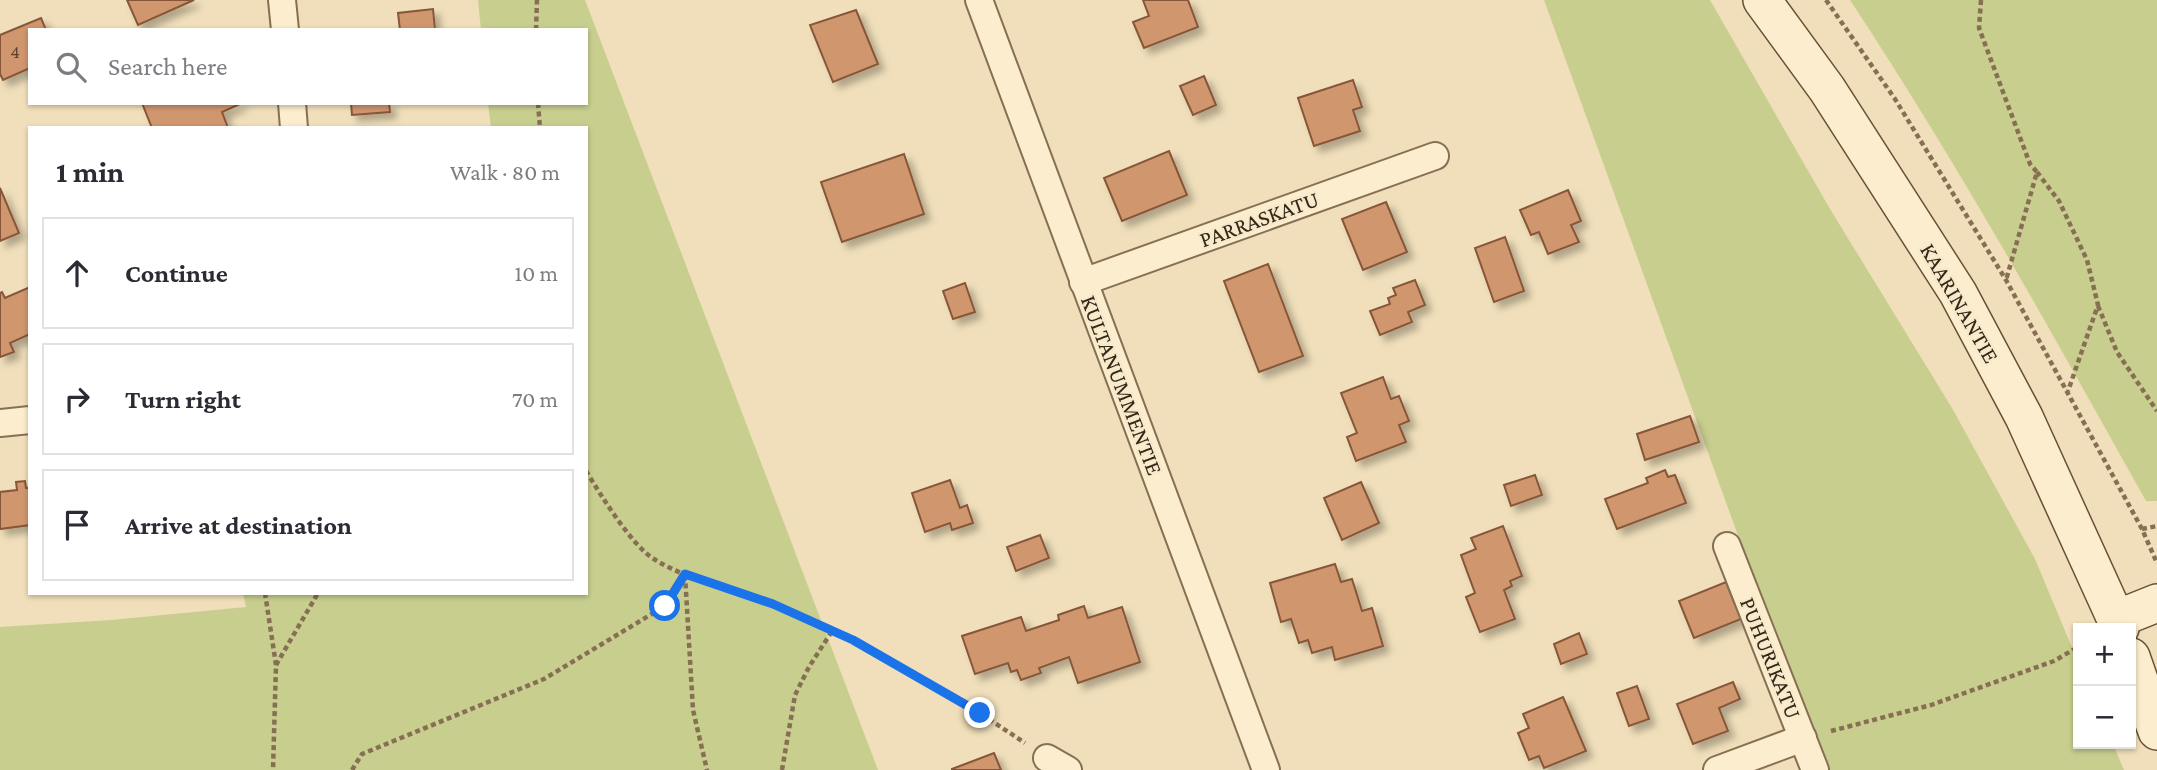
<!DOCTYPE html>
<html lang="en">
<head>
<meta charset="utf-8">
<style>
  :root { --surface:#fff; --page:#f2f2f3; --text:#2b2b33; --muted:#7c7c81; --line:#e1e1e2 }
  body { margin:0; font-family:"Crimson Pro",serif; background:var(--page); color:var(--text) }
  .controls { position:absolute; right:21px; bottom:21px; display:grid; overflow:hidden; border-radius:0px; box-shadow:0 2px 5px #0004 }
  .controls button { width:63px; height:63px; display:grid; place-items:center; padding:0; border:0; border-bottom:2px solid var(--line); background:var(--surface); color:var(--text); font:35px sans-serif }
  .stop { position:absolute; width:21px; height:21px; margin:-16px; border:5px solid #1a73e8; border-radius:50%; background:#fff }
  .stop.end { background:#1a73e8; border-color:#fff; box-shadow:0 2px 7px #0008 }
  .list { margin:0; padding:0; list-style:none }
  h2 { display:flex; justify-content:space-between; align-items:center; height:91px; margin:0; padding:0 28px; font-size:30px }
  h2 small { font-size:23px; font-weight:400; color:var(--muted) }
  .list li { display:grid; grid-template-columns:46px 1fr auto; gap:21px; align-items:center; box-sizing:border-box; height:112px; margin:0 14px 14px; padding:0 14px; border:2px solid var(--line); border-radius:0px }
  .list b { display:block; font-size:26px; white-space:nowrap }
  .list em { font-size:23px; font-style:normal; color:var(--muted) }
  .icon { flex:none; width:38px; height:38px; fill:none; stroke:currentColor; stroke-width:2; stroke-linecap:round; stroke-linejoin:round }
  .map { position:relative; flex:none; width:2157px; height:770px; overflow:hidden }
  .search { position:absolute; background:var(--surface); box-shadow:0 2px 5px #0004; left:28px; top:28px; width:560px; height:77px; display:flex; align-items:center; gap:18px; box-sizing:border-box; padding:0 24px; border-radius:0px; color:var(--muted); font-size:26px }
  .panel { position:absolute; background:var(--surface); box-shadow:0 2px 5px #0004; left:28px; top:126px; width:560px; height:469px; border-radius:0px }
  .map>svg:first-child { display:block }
  .green { fill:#c7ce8e }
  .building { fill:#d0966e; stroke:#875739; stroke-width:2; filter:url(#shadow) }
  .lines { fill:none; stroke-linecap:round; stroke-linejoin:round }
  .street-casing { stroke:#876f54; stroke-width:30 }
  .secondary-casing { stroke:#685037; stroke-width:40 }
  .path { stroke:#876f54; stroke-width:4.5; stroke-dasharray:5 3.5; stroke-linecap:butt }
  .street { stroke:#fbedcd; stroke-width:26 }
  .secondary { stroke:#fbedcd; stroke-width:37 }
  .route { stroke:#1a73e8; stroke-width:9 }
  .labels { text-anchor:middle; stroke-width:5; stroke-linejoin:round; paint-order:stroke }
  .number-label { font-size:19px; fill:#5c432f }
  .street-label { font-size:23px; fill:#35271a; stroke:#f7eaca }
</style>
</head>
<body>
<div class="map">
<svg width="2157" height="770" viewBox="0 0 2157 770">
  <defs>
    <filter id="shadow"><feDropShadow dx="6" dy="6" stdDeviation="3.5" flood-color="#0004"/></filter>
  </defs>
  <rect width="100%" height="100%" fill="#f0dfba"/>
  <!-- green -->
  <g class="green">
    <path d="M478 0H585L878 770H0V627L111 620 246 607 243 593H586V128H491L488 103H586V30H481Z"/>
    <path d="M1544 0H1710L1830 209 1952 408 2035 559 2078 662V744H2113L2124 770H1825L1798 701Z"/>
    <path d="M1850 0H2157V501H2146C2051 331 1957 162 1850 0Z"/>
  </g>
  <!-- building -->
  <g class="building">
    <path d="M127 0H194L138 25Z"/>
    <path d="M1143 0H1188L1198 27 1144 48 1133 22 1149 16Z"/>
    <path d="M433 9 435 30H400L398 13Z"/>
    <path d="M856 10 878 64 833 82 810 25Z"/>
    <path d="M41 18 46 30H30V68L3 80 0 74V35Z"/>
    <path d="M1204 76 1216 105 1193 115 1180 86Z"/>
    <path d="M1353 80 1362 107 1353 110 1360 131 1314 146 1298 98Z"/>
    <path d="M142 103H242L222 112 228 128H152Z"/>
    <path d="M351 103H389L390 112 352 115Z"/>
    <path d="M1169 151 1187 195 1122 221 1104 178Z"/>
    <path d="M904 154 924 214 842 242 821 182Z"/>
    <path d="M0 188 19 233 0 241Z"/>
    <path d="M1568 190 1581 221 1571 225 1579 242 1548 254 1539 232 1531 235 1520 210Z"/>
    <path d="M1386 202 1407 252 1363 270 1342 219Z"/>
    <path d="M1505 237 1524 291 1494 302 1475 248Z"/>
    <path d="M1268 264 1303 356 1259 372 1224 281Z"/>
    <path d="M1415 280 1425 305 1408 312 1412 322 1380 335 1370 311 1390 304 1388 298 1396 295 1393 288Z"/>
    <path d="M965 283 975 312 953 319 943 291Z"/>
    <path d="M30 287V334L10 343 14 352 0 357V293L2 292 5 298Z"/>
    <path d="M1383 377 1391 399 1399 396 1409 421 1399 425 1406 442 1356 461 1347 437 1357 433 1341 393Z"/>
    <path d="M1690 416 1699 442 1645 460 1637 434Z"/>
    <path d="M1665 470 1668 477 1675 475 1686 503 1617 529 1605 499 1648 483 1646 478Z"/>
    <path d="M1535 475 1542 495 1511 506 1504 485Z"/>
    <path d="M950 480 960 508 967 505 973 523 952 530 950 523 925 532 912 493Z"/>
    <path d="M25 481 26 488H30V525L0 529V492L17 490 16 482Z"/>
    <path d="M1361 482 1379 523 1342 540 1324 498Z"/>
    <path d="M1503 526 1522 576 1510 581 1512 586 1504 590 1515 619 1480 632 1466 597 1475 593 1461 555 1476 549 1471 538Z"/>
    <path d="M1040 535 1049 558 1016 571 1007 547Z"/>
    <path d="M1335 564 1341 582 1352 579 1362 611 1372 608 1383 646 1335 660 1332 647 1312 653 1308 640 1299 643 1291 619 1281 622 1270 583Z"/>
    <path d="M1726 582 1741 619 1694 638 1679 601Z"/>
    <path d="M1084 606 1088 618 1122 607 1140 662 1078 683 1069 657 1039 668 1041 673 1021 680 1017 670 1011 672 1008 663 975 674 962 636 1021 617 1026 631 1059 620 1058 615Z"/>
    <path d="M1579 633 1587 654 1561 664 1554 644Z"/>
    <path d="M1733 682 1740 699 1719 708 1728 731 1693 744 1677 704Z"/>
    <path d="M1637 686 1649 719 1629 726 1617 693Z"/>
    <path d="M1563 697 1586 751 1544 768 1539 756 1529 760 1518 733 1529 728 1523 714Z"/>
    <path d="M994 753 1001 770H952V769Z"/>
  </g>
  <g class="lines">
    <!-- street casing -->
    <g class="street-casing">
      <g id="street">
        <path d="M282 0 285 30"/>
        <path d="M979 0 1266 770"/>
        <path d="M292 103 294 128"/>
        <path d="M1083 282 1435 156"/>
        <path d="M0 423 30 420"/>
        <path d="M1727 546 1815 770"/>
        <path d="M1047 758 1068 770"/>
        <path d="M1717 770 1803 738"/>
      </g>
    </g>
    <!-- secondary casing -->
    <g class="secondary-casing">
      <g id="secondary">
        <path d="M1762 0 1827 89 1958 293 2024 417 2120 628"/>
        <path d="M2117 619 2157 603"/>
        <path d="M2131 657 2157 731"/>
      </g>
    </g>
    <!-- path -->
    <g class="path">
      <path d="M1826 0 1895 99 2006 280 2142 529 2157 563"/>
      <path d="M1981 0 1979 28 2030 164 2037 172 2006 280"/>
      <path d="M536 30 537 0"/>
      <path d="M538 103 540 128"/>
      <path d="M2037 172 2059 201 2087 260 2098 305 2068 391"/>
      <path d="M2098 306 2117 352 2157 411"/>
      <path d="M586 471C601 495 631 545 654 559 690 582 735 588 774 604 862 640 946 690 1025 743"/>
      <path d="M2142 529 2157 526"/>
      <path d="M685 575 693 710 707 770"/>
      <path d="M265 593 276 665 273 770"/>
      <path d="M276 665 318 593"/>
      <path d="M1831 731 1931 705 2054 661 2078 647"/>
      <path d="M352 770 362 754 544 679 665 606 685 574"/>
      <path d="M782 770 795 695 809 667 832 631"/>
    </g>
    <!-- street -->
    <use href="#street" class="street"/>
    <!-- secondary -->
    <use href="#secondary" class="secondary"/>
  </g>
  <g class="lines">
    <!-- route -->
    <path class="route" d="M665 606 685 574 773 604 853 640 980 713"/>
  </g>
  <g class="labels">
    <!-- number labels -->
    <g class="number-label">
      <text x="15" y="58">4</text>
    </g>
    <!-- street labels -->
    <g class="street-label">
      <text transform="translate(1259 219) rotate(-20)" y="8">PARRASKATU</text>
      <text transform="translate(1960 303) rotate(60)" y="8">KAARINANTIE</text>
      <text transform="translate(1122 385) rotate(69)" y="8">KULTANUMMENTIE</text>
      <text transform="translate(1771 658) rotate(68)" y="8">PUHURIKATU</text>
    </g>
  </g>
</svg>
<div class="controls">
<button>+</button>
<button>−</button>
</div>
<div class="stop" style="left:665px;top:606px"></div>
<div class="stop end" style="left:980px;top:713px"></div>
<div class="search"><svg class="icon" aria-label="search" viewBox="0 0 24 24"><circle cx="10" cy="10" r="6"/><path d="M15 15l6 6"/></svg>Search here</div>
<section class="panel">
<h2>1 min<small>Walk · 80 m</small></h2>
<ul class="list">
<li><svg class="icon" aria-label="ahead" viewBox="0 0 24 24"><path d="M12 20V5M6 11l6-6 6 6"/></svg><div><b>Continue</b></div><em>10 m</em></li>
<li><svg class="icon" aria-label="right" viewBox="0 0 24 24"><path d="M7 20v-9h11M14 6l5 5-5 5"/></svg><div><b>Turn right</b></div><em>70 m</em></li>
<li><svg class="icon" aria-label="arrive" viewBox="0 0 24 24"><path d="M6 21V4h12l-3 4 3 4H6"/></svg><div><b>Arrive at destination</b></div></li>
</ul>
</section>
</div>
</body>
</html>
